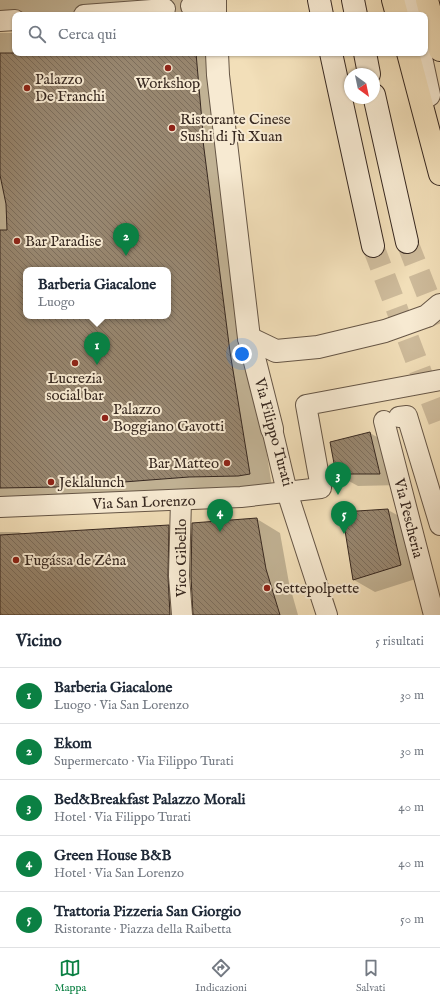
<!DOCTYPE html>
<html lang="it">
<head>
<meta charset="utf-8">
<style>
  :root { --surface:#fff; --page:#f2f2f3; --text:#1f2937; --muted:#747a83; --line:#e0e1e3; --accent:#0b8043 }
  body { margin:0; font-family:"IM FELL English",serif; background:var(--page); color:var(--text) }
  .compass { position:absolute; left:344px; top:68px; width:36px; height:36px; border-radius:50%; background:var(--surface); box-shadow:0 1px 3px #0004; rotate:147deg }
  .you { position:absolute; left:242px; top:354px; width:14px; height:14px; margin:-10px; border:3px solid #fff; border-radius:50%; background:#1a73e8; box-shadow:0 0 0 6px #1a73e833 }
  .badge { display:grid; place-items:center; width:26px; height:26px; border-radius:50%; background:var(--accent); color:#fff; font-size:13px; font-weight:700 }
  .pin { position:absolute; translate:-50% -33px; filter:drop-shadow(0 1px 2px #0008) }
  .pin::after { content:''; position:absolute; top:21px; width:14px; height:12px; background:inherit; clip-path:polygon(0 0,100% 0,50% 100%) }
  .popup { position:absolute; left:23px; top:267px; width:148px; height:52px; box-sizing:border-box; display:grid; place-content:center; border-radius:8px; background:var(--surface); filter:drop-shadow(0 1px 3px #0005); font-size:13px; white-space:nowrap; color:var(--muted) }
  .popup b { font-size:15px; color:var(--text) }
  .popup::after { content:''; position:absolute; left:50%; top:100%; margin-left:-8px; border:8px solid transparent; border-top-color:var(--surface) }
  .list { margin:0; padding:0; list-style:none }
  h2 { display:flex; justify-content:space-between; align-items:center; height:52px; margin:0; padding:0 16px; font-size:17px }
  h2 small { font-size:13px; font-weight:400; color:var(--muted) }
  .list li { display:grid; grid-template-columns:26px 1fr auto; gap:12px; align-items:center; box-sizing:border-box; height:56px; padding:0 16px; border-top:1px solid var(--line) }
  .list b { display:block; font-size:15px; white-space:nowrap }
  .list p { margin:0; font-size:13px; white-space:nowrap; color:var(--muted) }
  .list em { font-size:13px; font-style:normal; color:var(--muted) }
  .icon { flex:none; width:22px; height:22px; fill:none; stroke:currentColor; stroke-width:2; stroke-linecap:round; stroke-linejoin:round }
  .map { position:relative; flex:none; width:440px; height:615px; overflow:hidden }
  .search { position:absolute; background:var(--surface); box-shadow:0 1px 3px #0004; left:12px; right:12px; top:12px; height:44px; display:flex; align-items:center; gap:10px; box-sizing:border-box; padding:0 14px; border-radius:8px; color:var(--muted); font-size:15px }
  .sheet { height:332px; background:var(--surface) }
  nav { display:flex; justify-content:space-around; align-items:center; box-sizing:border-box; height:56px; border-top:1px solid var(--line); background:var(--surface); font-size:11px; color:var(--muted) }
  nav a { display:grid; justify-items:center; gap:2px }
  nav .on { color:var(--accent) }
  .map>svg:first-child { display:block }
  .shadow { fill:#0003; fill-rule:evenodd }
  .building { fill:url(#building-back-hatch); stroke:#372820; fill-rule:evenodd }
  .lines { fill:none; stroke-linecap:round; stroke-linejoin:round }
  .pedestrian-tunnel { stroke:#cdba9a; stroke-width:20; stroke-dasharray:20 10; stroke-linecap:butt }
  .secondary-tunnel { stroke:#cdba9a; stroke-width:22; stroke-dasharray:22 11; stroke-linecap:butt }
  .pedestrian-casing { stroke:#665646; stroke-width:22 }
  .minor-casing { stroke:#665646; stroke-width:24 }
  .secondary-casing { stroke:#372820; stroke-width:24 }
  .trunk-casing { stroke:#372820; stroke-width:24 }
  .pedestrian { stroke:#f7ead2; stroke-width:20 }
  .minor { stroke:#f7ead2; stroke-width:22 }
  .secondary { stroke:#f7ead2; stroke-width:22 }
  .trunk { stroke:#f2dfb9; stroke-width:22 }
  .poi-dot { fill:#8f2418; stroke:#f7ead2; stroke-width:1.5 }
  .labels { text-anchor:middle; stroke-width:4; stroke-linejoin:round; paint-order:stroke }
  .poi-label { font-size:15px; fill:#372820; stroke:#f7ead2; text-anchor:start }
  .street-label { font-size:15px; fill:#372820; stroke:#f7ead2 }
</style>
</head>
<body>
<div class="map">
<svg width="440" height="615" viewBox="0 0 440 615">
  <defs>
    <pattern id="building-back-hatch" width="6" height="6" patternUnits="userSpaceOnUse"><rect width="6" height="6" fill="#988770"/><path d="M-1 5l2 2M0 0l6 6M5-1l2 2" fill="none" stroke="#7d6e5c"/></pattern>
  </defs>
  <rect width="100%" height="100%" fill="#f2dfb9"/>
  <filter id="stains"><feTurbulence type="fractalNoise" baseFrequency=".005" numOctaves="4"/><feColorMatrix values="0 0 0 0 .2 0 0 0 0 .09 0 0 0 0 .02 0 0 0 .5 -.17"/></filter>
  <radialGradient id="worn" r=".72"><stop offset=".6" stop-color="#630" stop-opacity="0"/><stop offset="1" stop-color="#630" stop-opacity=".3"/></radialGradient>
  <!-- shadow -->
  <g class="shadow">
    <path d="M0 0H212L203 15H176L177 11 123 15H15L0 19Z"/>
    <path d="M0 33H15V53H217L253 366 272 487 0 507ZM26 270H168V316H26Z"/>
    <path d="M370 433 391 445 401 485 358 486 336 474Z"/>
    <path d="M388 510 410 522 422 577 375 592 354 580 343 513Z"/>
    <path d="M257 519 280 533 289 583 298 615H194L192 580H190V589L192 615H0V532H19L24 534 169 526 192 540ZM167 539H169L168 581H166Z"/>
  </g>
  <!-- building -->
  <g class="building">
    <path d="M172 0H181L180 7 181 12 184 15H175L176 8 175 3Z"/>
    <path d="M0 53H196L203 133H202L230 352 250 474 238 476 189 477 58 487 0 488V230H7L6 204 0 175ZM26 270H168V316H26Z"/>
    <path d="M370 432 380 474H336L330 442Z"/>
    <path d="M388 509 401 565 353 580 342 512Z"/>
    <path d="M257 518 266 569 280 615H193L191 576 192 523Z"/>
    <path d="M169 525 168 576 170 615H0V535Z"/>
  </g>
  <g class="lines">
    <!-- pedestrian-tunnel -->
    <path class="pedestrian-tunnel" d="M165 9 191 6"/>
    <!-- secondary-tunnel -->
    <g class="secondary-tunnel">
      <path d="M407 242 440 326"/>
      <path d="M373 246 440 423"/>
    </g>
    <!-- pedestrian casing -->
    <g class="pedestrian-casing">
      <g id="pedestrian">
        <path d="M191 6 215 4"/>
        <path d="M84 15 165 9"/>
        <path d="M0 21 15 20"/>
        <path d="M399 417 407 416 440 525"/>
        <path d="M384 421 434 615"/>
        <path d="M272 429 287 492 327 615"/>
        <path d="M181 500 179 576 182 615"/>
        <path d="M0 507 241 497 321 488 306 405 440 380"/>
      </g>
    </g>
    <!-- minor casing -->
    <g class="minor-casing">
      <g id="minor">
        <path d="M215 0V15"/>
        <path d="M408 0 411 15"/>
        <path d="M217 53 218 75 249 338 272 429"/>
        <path d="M420 53 429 95"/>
        <path d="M249 338 276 351 318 347 385 331 427 316 440 305"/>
      </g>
    </g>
    <!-- secondary casing -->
    <g class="secondary-casing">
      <g id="secondary">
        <path d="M319 0 322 15"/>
        <path d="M353 0 356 15"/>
        <path d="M331 53 373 246"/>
        <path d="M365 53 369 74"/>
        <path d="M374 95 407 242"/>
      </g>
    </g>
    <!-- trunk casing -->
    <g class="trunk-casing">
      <g id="trunk">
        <path d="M393 0 397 15"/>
        <path d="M427 0 440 50"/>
        <path d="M408 53 440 174"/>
      </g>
    </g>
    <!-- pedestrian -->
    <use href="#pedestrian" class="pedestrian"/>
    <!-- minor -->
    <use href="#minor" class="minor"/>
    <!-- secondary -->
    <use href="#secondary" class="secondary"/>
    <!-- trunk -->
    <use href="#trunk" class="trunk"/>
  </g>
  <!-- markers -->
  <g class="poi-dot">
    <circle cx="168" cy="68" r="4"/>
    <circle cx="27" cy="88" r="4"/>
    <circle cx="172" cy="128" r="4"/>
    <circle cx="17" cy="241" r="4"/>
    <circle cx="75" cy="363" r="4"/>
    <circle cx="105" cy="418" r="4"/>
    <circle cx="227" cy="463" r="4"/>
    <circle cx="51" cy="482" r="4"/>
    <circle cx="16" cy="560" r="4"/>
    <circle cx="267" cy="588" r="4"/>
  </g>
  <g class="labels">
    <!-- poi labels -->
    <g class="poi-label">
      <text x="35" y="84">Palazzo<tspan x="35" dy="17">De Franchi</tspan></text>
      <text x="168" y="88" text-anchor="middle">Workshop</text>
      <text x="180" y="124">Ristorante Cinese<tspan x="180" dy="17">Sushi di Jù Xuan</tspan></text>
      <text x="25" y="246">Bar Paradise</text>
      <text x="75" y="383" text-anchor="middle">Lucrezia<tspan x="75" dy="17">social bar</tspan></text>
      <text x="113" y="414">Palazzo<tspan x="113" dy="17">Boggiano Gavotti</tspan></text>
      <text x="219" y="468" text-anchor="end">Bar Matteo</text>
      <text x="59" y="487">Jeklalunch</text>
      <text x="24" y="565">Fugássa de Zêna</text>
      <text x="275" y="593">Settepolpette</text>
    </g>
    <!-- street labels -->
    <g class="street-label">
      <text transform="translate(274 432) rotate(75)" y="5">Via Filippo Turati</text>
      <text transform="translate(144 502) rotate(-2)" y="5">Via San Lorenzo</text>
      <text transform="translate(409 518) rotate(76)" y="5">Via Pescheria</text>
      <text transform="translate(181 558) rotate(-90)" y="5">Vico Gibello</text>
    </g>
  </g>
  <rect width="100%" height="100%" filter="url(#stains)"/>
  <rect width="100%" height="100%" fill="url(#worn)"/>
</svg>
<svg class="compass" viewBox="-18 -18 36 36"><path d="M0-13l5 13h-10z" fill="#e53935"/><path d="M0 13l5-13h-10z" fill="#747a83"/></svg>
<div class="you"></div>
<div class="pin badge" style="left:97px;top:365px">1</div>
<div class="popup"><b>Barberia Giacalone</b>Luogo</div>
<div class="pin badge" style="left:126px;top:256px">2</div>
<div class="pin badge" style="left:338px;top:495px">3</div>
<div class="pin badge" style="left:220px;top:532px">4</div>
<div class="pin badge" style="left:344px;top:534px">5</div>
<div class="search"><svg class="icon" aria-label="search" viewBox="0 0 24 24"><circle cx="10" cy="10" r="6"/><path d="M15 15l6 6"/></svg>Cerca qui</div>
</div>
<section class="sheet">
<h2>Vicino<small>5 risultati</small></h2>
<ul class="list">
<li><span class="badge">1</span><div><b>Barberia Giacalone</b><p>Luogo · Via San Lorenzo</p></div><em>30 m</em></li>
<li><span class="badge">2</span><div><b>Ekom</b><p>Supermercato · Via Filippo Turati</p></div><em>30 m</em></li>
<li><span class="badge">3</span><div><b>Bed&amp;Breakfast Palazzo Morali</b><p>Hotel · Via Filippo Turati</p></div><em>40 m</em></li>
<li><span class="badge">4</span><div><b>Green House B&amp;B</b><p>Hotel · Via San Lorenzo</p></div><em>40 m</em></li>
<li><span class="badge">5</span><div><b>Trattoria Pizzeria San Giorgio</b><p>Ristorante · Piazza della Raibetta</p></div><em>50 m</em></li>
</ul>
</section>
<nav>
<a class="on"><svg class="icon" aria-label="map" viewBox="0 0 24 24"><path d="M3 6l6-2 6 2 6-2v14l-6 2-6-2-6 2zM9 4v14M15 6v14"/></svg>Mappa</a>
<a><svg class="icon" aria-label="directions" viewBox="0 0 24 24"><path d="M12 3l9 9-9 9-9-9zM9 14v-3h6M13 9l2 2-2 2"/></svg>Indicazioni</a>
<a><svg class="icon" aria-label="saved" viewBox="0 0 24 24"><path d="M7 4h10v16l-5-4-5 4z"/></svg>Salvati</a>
</nav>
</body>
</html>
